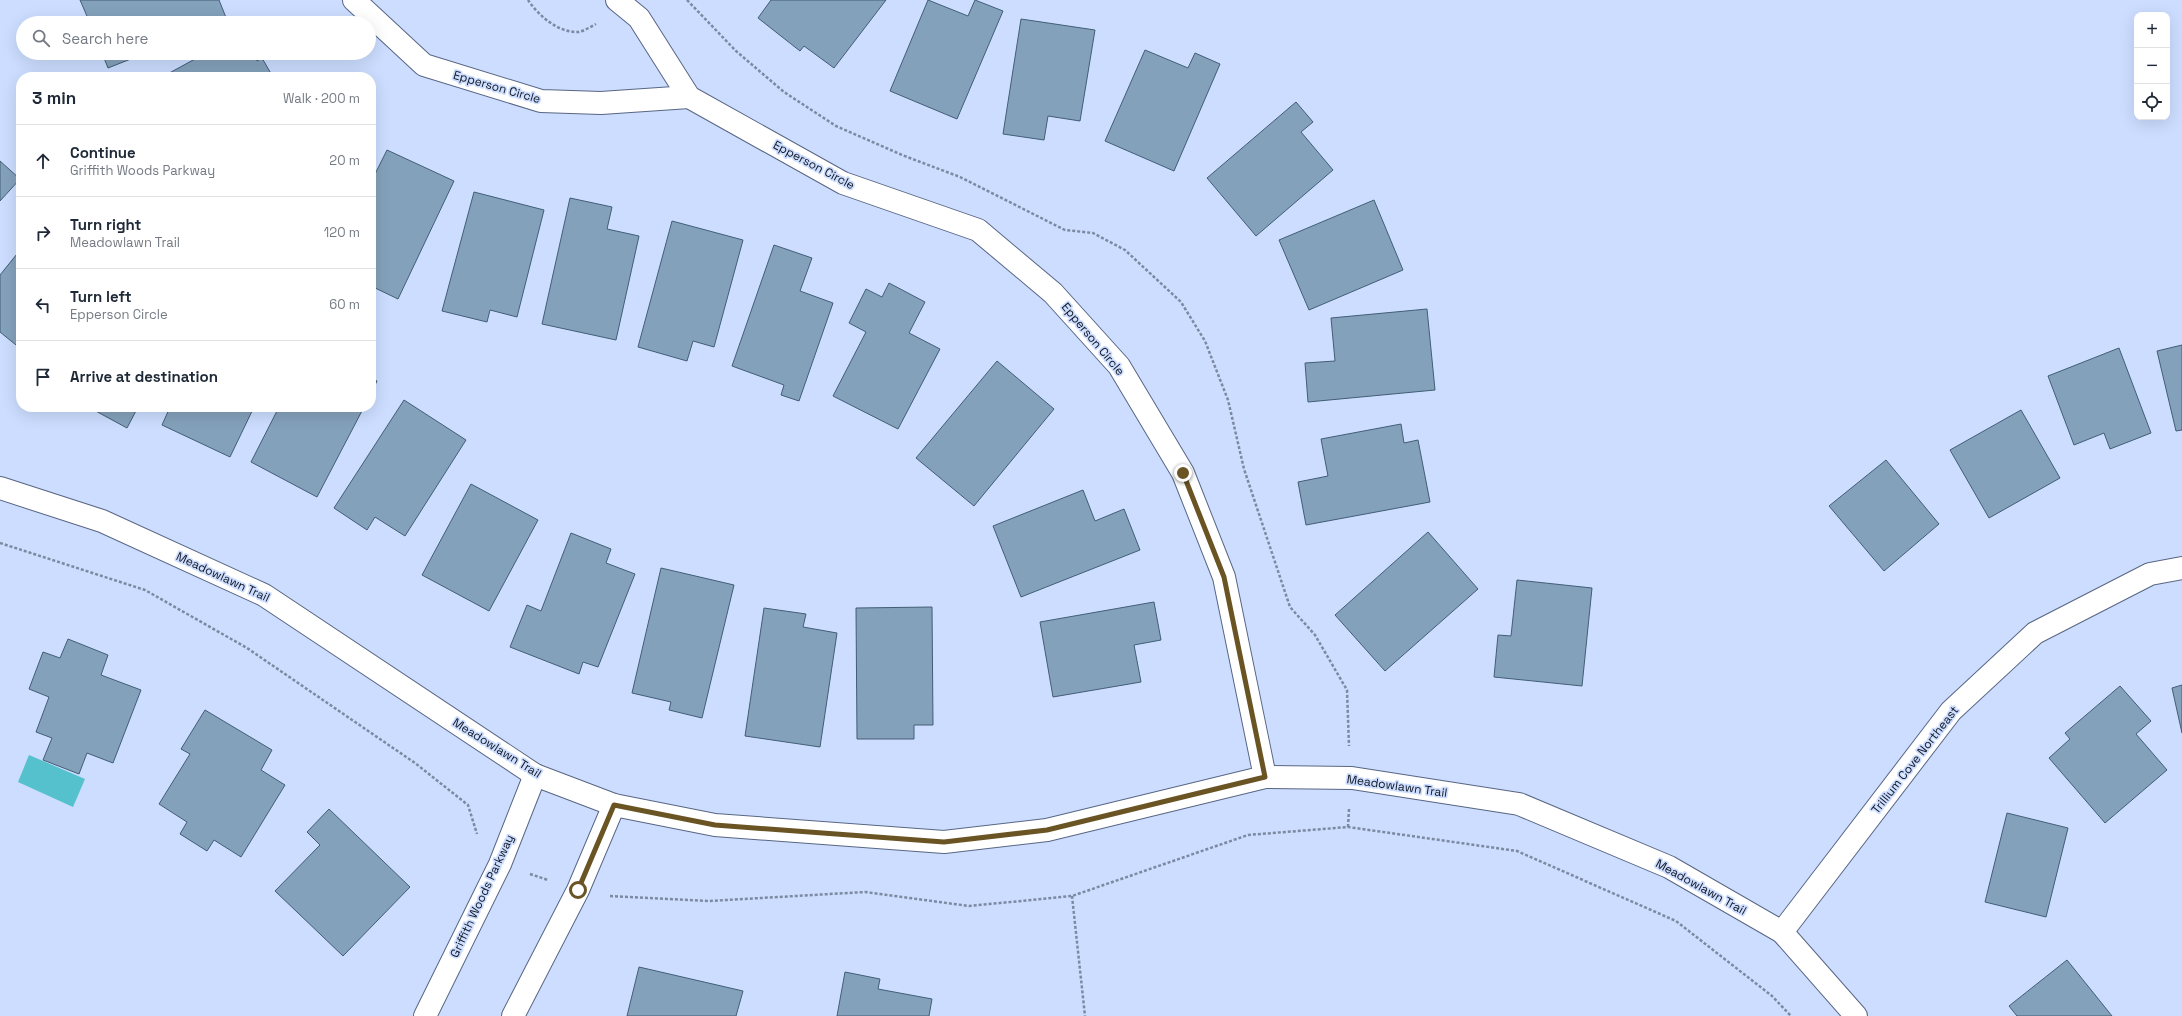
<!DOCTYPE html>
<html lang="en">
<head>
<meta charset="utf-8">
<style>
  :root { --surface:#fff; --page:#f6f6f7; --text:#1f2937; --muted:#747a83; --line:#e0e1e3 }
  body { margin:0; font-family:"Space Grotesk",sans-serif; background:var(--page); color:var(--text) }
  .controls { position:absolute; right:12px; top:12px; display:grid; overflow:hidden; border-radius:8px; box-shadow:0 4px 16px #0002 }
  .controls button { width:36px; height:36px; display:grid; place-items:center; padding:0; border:0; border-bottom:1px solid var(--line); background:var(--surface); color:var(--text); font:20px sans-serif }
  .stop { position:absolute; width:12px; height:12px; margin:-9px; border:3px solid #6a5424; border-radius:50%; background:#fff }
  .stop.end { background:#6a5424; border-color:#fff; box-shadow:0 1px 4px #0008 }
  .list { margin:0; padding:0; list-style:none }
  h2 { display:flex; justify-content:space-between; align-items:center; height:52px; margin:0; padding:0 16px; font-size:17px }
  h2 small { font-size:13px; font-weight:400; color:var(--muted) }
  .list li { display:grid; grid-template-columns:26px 1fr auto; gap:12px; align-items:center; box-sizing:border-box; height:72px; padding:0 16px; border-top:1px solid var(--line) }
  .list b { display:block; font-size:15px; white-space:nowrap }
  .list p { margin:0; font-size:13px; white-space:nowrap; color:var(--muted) }
  .list em { font-size:13px; font-style:normal; color:var(--muted) }
  .icon { flex:none; width:22px; height:22px; fill:none; stroke:currentColor; stroke-width:2; stroke-linecap:round; stroke-linejoin:round }
  .map { position:relative; flex:none; width:2182px; height:1016px; overflow:hidden }
  .search { position:absolute; background:var(--surface); box-shadow:0 4px 16px #0002; left:16px; top:16px; width:360px; height:44px; display:flex; align-items:center; gap:10px; box-sizing:border-box; padding:0 14px; border-radius:22px; color:var(--muted); font-size:15px }
  .panel { position:absolute; background:var(--surface); box-shadow:0 4px 16px #0002; left:16px; top:72px; width:360px; height:340px; border-radius:16px }
  .map>svg:first-child { display:block }
  .water { fill:#55c1cc }
  .building { fill:#84a1bb; stroke:#425e75 }
  .lines { fill:none; stroke-linecap:round; stroke-linejoin:round }
  .minor-casing { stroke:#586683; stroke-width:24 }
  .path { stroke:#7c89a1; stroke-width:2.5; stroke-dasharray:3 2; stroke-linecap:butt }
  .minor { stroke:#fff; stroke-width:22 }
  .route { stroke:#6a5424; stroke-width:5 }
  .labels { text-anchor:middle; stroke-width:3.5; stroke-linejoin:round; paint-order:stroke }
  .street-label { font-size:12px; fill:#0f1520; stroke:#cdf }
</style>
</head>
<body>
<div class="map">
<svg width="2182" height="1016" viewBox="0 0 2182 1016">
  <rect width="100%" height="100%" fill="#cdf"/>
  <!-- water -->
  <path class="water" d="M29 755 85 779 73 807 18 782Z"/>
  <!-- building -->
  <g class="building">
    <path d="M80 0H219L227 20 219 23H90Z"/>
    <path d="M771 0H886L834 68 804 46 800 51 758 18Z"/>
    <path d="M928 0 968 16 975 0 1003 11 957 119 890 91Z"/>
    <path d="M1021 19 1095 30 1080 121 1048 116 1044 140 1003 134Z"/>
    <path d="M1145 50 1188 68 1195 53 1220 64 1174 171 1105 141Z"/>
    <path d="M102 53H146L108 68Z"/>
    <path d="M206 53H253L257 61 262 58 273 77H162Z"/>
    <path d="M1296 102 1313 122 1301 132 1333 170 1256 236 1207 178Z"/>
    <path d="M387 150 454 181 398 299 371 286V182Z"/>
    <path d="M0 161 20 179 0 201Z"/>
    <path d="M474 192 544 210 517 317 490 310 487 322 442 311Z"/>
    <path d="M570 198 612 207 607 229 639 236 616 340 542 324Z"/>
    <path d="M1374 200 1403 270 1309 310 1279 240Z"/>
    <path d="M672 221 743 240 714 347 693 341 687 361 638 347Z"/>
    <path d="M774 245 812 258 800 291 833 303 799 401 781 395 784 385 732 366Z"/>
    <path d="M21 249V349L0 332V275Z"/>
    <path d="M889 283 925 302 909 333 940 349 898 429 833 396 866 332 849 323 866 289 882 297Z"/>
    <path d="M1427 309 1435 390 1308 402 1305 363 1335 361 1331 318Z"/>
    <path d="M2182 345V430L2176 431 2157 351Z"/>
    <path d="M2119 348 2151 433 2110 449 2104 433 2074 445 2048 376Z"/>
    <path d="M997 361 1054 409 974 506 916 458Z"/>
    <path d="M371 378 377 381 371 393Z"/>
    <path d="M404 400 466 440 405 536 375 517 367 530 334 508Z"/>
    <path d="M93 407H138L127 428 92 409Z"/>
    <path d="M170 407H254L230 457 162 425Z"/>
    <path d="M279 407H364L317 497 251 462Z"/>
    <path d="M2021 410 2060 478 1989 518 1950 450Z"/>
    <path d="M1401 424 1404 443 1418 440 1430 502 1306 525 1298 482 1328 476 1321 439Z"/>
    <path d="M1886 460 1939 524 1884 571 1829 506Z"/>
    <path d="M471 484 538 520 489 611 422 575Z"/>
    <path d="M1083 490 1095 521 1124 509 1140 550 1021 597 993 526Z"/>
    <path d="M1428 532 1478 589 1385 671 1335 615Z"/>
    <path d="M571 533 611 549 606 563 635 574 598 667 583 662 579 674 510 647 527 605 541 611Z"/>
    <path d="M661 568 734 585 702 718 669 710 671 702 632 693Z"/>
    <path d="M1517 580 1592 588 1582 686 1494 677 1498 635 1511 636Z"/>
    <path d="M1154 602 1161 640 1134 645 1141 682 1053 697 1040 622Z"/>
    <path d="M932 607 933 725H914V739H857L856 608Z"/>
    <path d="M764 608 806 614 803 627 837 633 820 747 745 736Z"/>
    <path d="M68 639 108 655 101 675 141 690 113 763 87 753 79 774 43 760 52 738 36 732 49 697 29 689 43 652 60 658Z"/>
    <path d="M2182 685V733L2172 688Z"/>
    <path d="M2120 686 2151 721 2136 734 2167 770 2105 823 2049 758 2070 739 2065 733Z"/>
    <path d="M205 710 272 750 261 770 285 785 241 857 214 840 207 851 180 834 187 822 159 804 190 754 181 749Z"/>
    <path d="M329 809 410 887 343 956 275 891 320 845 307 832Z"/>
    <path d="M2007 813 2068 828 2046 917 1985 902Z"/>
    <path d="M2067 960 2112 1016H2017L2009 1006Z"/>
    <path d="M639 967 743 991 736 1016H627Z"/>
    <path d="M845 972 880 979 878 989 932 999 929 1016H837Z"/>
  </g>
  <g class="lines">
    <!-- minor casing -->
    <g class="minor-casing">
      <g id="minor">
        <path d="M354 0 424 65 541 101 601 103 689 97"/>
        <path d="M617 0 639 18 689 97 843 183 978 230 1053 293 1119 366 1183 473 1224 577 1265 777"/>
        <path d="M0 488 102 521 264 595 535 775 614 805 715 825 944 842 1047 830 1265 777 1352 778 1519 804 1669 867 1782 932 1856 1016"/>
        <path d="M1782 932 1951 711 2035 633 2150 574 2182 568"/>
        <path d="M425 1016 500 864 535 775"/>
        <path d="M513 1016 578 890 614 805"/>
      </g>
    </g>
    <!-- path -->
    <g class="path">
      <path d="M528 0C539 16 558 33 579 32 584 31 592 26 596 24"/>
      <path d="M687 0 736 51 784 92 836 126 902 155 960 177 1065 230 1093 233 1125 250 1181 302 1205 341 1228 400 1244 469 1290 607 1315 635 1347 690 1349 746"/>
      <path d="M0 543 145 590 247 648 415 763 468 805 477 834"/>
      <path d="M1348 827 1349 809"/>
      <path d="M530 874 548 880"/>
      <path d="M610 896 709 901 865 892 969 906 1072 896 1248 835 1348 827 1517 851 1676 921 1772 996 1791 1016"/>
      <path d="M1072 896 1085 1016"/>
    </g>
    <!-- minor -->
    <use href="#minor" class="minor"/>
  </g>
  <g class="lines">
    <!-- route -->
    <path class="route" d="M578 890 614 805 715 825 944 842 1047 830 1265 777 1224 577 1183 473"/>
  </g>
  <g class="labels">
    <!-- street labels -->
    <g class="street-label">
      <text transform="translate(497 87) rotate(16)" y="4">Epperson Circle</text>
      <text transform="translate(814 165) rotate(28)" y="4">Epperson Circle</text>
      <text transform="translate(1093 339) rotate(50)" y="4">Epperson Circle</text>
      <text transform="translate(223 577) rotate(25)" y="4">Meadowlawn Trail</text>
      <text transform="translate(497 748) rotate(32)" y="4">Meadowlawn Trail</text>
      <text transform="translate(1915 760) rotate(-52)" y="4">Trillium Cove Northeast</text>
      <text transform="translate(1397 786) rotate(8)" y="4">Meadowlawn Trail</text>
      <text transform="translate(1701 887) rotate(29)" y="4">Meadowlawn Trail</text>
      <text transform="translate(482 896) rotate(-65)" y="4">Griffith Woods Parkway</text>
    </g>
  </g>
</svg>
<div class="controls">
<button>+</button>
<button>−</button>
<button><svg class="icon" aria-label="locate" viewBox="0 0 24 24"><circle cx="12" cy="12" r="6"/><path d="M12 2v4M12 18v4M2 12h4M18 12h4"/></svg></button>
</div>
<div class="stop" style="left:578px;top:890px"></div>
<div class="stop end" style="left:1183px;top:473px"></div>
<div class="search"><svg class="icon" aria-label="search" viewBox="0 0 24 24"><circle cx="10" cy="10" r="6"/><path d="M15 15l6 6"/></svg>Search here</div>
<section class="panel">
<h2>3 min<small>Walk · 200 m</small></h2>
<ul class="list">
<li><svg class="icon" aria-label="ahead" viewBox="0 0 24 24"><path d="M12 20V5M6 11l6-6 6 6"/></svg><div><b>Continue</b><p>Griffith Woods Parkway</p></div><em>20 m</em></li>
<li><svg class="icon" aria-label="right" viewBox="0 0 24 24"><path d="M7 20v-9h11M14 6l5 5-5 5"/></svg><div><b>Turn right</b><p>Meadowlawn Trail</p></div><em>120 m</em></li>
<li><svg class="icon" aria-label="left" viewBox="0 0 24 24"><path d="M17 20v-9H6M10 6l-5 5 5 5"/></svg><div><b>Turn left</b><p>Epperson Circle</p></div><em>60 m</em></li>
<li><svg class="icon" aria-label="arrive" viewBox="0 0 24 24"><path d="M6 21V4h12l-3 4 3 4H6"/></svg><div><b>Arrive at destination</b></div></li>
</ul>
</section>
</div>
</body>
</html>
